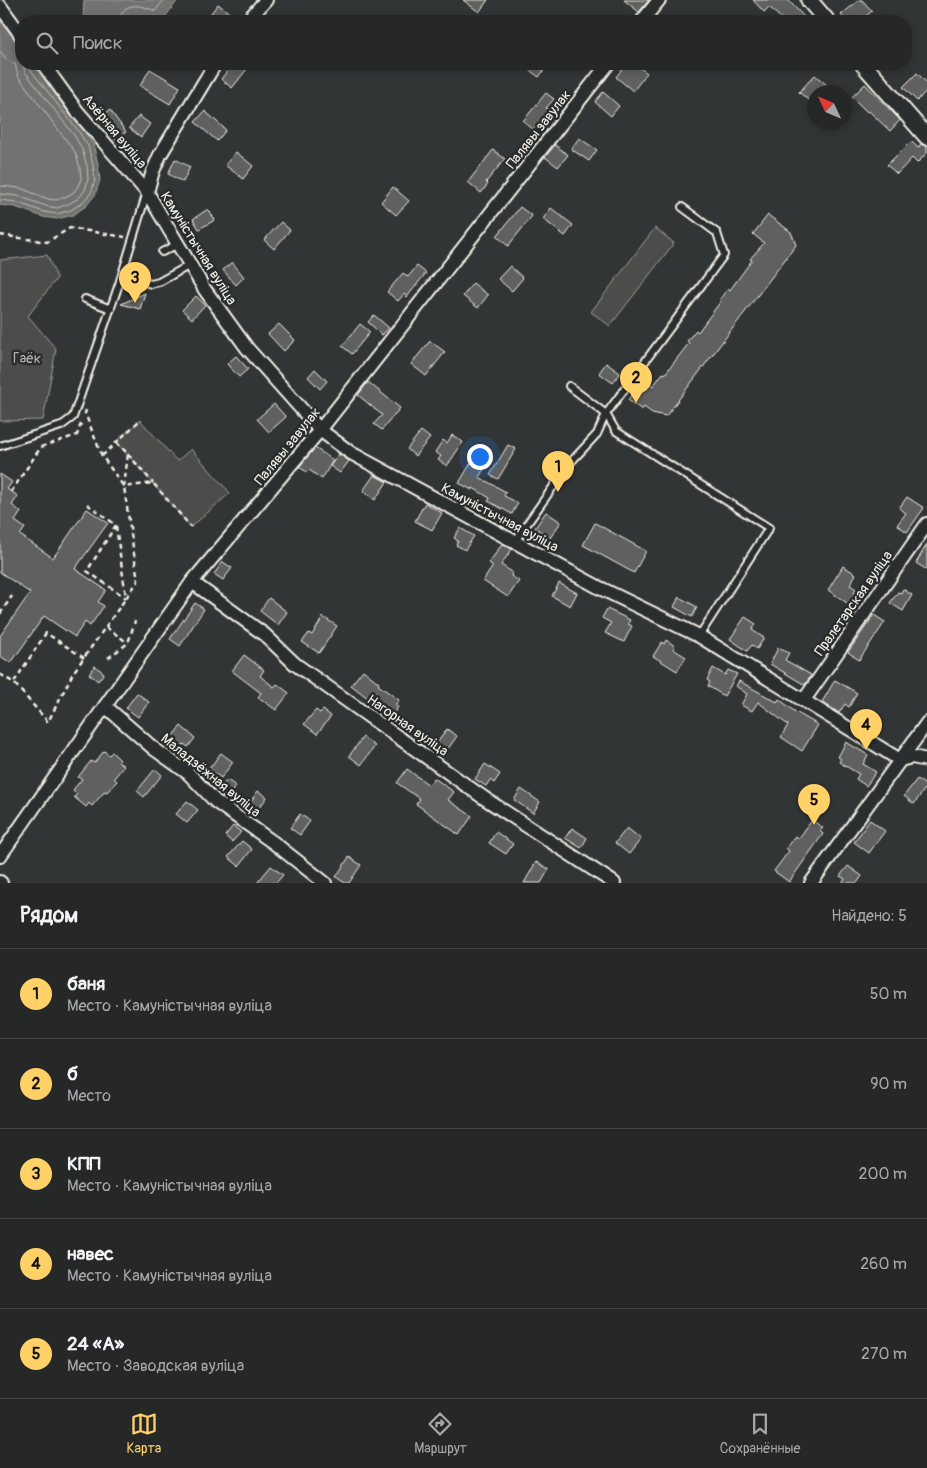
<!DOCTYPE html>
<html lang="ru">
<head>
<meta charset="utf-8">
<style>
  :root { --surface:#262828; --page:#2e3030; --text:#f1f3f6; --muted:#a4a6a8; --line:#424445; --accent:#ffd166 }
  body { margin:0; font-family:Pangolin,sans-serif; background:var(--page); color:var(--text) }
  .compass { position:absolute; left:807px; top:85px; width:45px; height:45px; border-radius:50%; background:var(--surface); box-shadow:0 2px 8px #0003; rotate:314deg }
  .you { position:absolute; left:479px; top:456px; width:18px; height:18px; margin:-12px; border:4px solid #fff; border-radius:50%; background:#1a73e8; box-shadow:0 0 0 8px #1a73e833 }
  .badge { display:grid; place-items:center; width:32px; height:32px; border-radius:50%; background:var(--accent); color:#111; font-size:16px; font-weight:700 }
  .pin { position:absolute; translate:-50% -41px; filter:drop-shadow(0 1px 2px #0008) }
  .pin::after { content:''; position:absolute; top:26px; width:18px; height:15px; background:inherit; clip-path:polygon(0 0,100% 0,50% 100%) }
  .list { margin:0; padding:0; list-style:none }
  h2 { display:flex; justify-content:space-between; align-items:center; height:65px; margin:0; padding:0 20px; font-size:21px }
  h2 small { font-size:16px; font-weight:400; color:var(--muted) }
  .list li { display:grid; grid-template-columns:32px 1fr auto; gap:15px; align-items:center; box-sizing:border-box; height:90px; padding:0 20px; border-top:1px solid var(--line) }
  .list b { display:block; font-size:19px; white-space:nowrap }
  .list p { margin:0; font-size:16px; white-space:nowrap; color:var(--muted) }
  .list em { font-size:16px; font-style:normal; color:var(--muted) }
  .icon { flex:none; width:28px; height:28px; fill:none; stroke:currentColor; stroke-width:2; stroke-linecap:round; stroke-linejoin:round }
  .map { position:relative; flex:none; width:927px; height:883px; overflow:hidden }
  .search { position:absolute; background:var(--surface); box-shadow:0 2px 8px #0003; left:15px; right:15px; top:15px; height:55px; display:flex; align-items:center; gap:12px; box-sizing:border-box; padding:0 18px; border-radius:20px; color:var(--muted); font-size:19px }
  .sheet { height:515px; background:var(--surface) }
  nav { display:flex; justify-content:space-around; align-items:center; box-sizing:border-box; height:70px; border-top:1px solid var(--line); background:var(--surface); font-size:14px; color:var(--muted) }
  nav a { display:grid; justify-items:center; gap:2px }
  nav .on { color:var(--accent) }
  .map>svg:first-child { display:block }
  .green { fill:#4b4d4c; stroke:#a09f9a }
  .water { fill:#727370; stroke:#a6a5a0 }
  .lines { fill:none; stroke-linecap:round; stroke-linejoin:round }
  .shore { stroke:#c0bfb8; stroke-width:1 }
  .building { fill:#5f605f; stroke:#f4f1e8 }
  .service-casing { stroke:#f4f1e8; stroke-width:10 }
  .minor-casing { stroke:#f4f1e8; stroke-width:16 }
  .tertiary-casing { stroke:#f4f1e8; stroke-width:19 }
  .path { stroke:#f4f1e8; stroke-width:2.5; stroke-dasharray:5 4; stroke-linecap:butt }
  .service { stroke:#2a2d2e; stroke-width:6 }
  .minor { stroke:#2a2d2e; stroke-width:12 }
  .tertiary { stroke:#2a2d2e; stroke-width:15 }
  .labels { text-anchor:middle; stroke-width:5; stroke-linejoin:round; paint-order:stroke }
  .street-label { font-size:14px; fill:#f4f1e8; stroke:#2a2d2e }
  .park-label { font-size:14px; fill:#b9b8b1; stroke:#2a2d2e }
</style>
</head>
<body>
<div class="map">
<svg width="927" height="883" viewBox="0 0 927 883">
  <rect width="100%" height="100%" fill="#323535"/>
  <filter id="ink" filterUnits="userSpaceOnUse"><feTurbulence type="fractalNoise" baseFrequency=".02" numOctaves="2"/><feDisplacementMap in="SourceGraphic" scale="10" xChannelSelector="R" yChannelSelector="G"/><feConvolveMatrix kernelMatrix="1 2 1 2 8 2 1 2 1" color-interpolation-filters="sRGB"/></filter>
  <g filter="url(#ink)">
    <!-- green -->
    <g class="green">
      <path d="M655 228 674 243 610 326 591 312Z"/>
      <path d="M47 255 57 278 28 316 56 349 43 420 0 421V260Z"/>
      <path d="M140 420 177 461 191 449 230 493 191 527 116 442Z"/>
    </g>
    <!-- water -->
    <g class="water">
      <path d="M84 0H178L162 21H155L135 16 129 21H83Z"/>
      <path d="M0 20 21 48V64H33L83 129 93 144 98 164 100 180 95 195 86 206 73 215 57 219 43 217 15 207 0 205Z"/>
    </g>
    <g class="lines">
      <!-- shore -->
      <g class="shore">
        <path d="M120 21C121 0 142 5 155 11L164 0"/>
        <path d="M0 51 7 60 15 64 18 76 75 152 80 168 81 179 78 186 74 192 65 197 56 200 48 199 20 188 0 186"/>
        <path d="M0 194 18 196 46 206 57 208 68 204 79 198 85 190 88 179 87 166 82 149 74 135 25 72 23 64"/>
        <path d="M0 200 16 202 44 212 57 214 71 210 83 202 91 193 95 180 93 165 88 146 79 132 30 69 29 64"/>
      </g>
    </g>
    <!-- building -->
    <g class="building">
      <path d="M463 0H488L479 12Z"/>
      <path d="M624 0H649L639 12Z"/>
      <path d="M753 0H788L808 21H784L769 7 764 12Z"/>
      <path d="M859 0H862L872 11 860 21H846L841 15Z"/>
      <path d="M218 4 233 16 228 21H205Z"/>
      <path d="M233 64H251L232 88 221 79Z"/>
      <path d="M521 64H548L539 77Z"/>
      <path d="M626 64H635L647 73 633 91 616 77Z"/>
      <path d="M150 69 180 87 170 104 140 86Z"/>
      <path d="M917 73 927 83V90L917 101 903 87Z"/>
      <path d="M815 75 835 92H814V105L799 92Z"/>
      <path d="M865 84 900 120 890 131 869 111 867 112 852 97Z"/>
      <path d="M603 92 619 106 611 116 595 102Z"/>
      <path d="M546 93 554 99 546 108 550 111 534 130 523 121Z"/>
      <path d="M110 110 126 132 115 140 99 118Z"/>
      <path d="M205 111 226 130 217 141 195 122Z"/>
      <path d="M139 116 150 124 141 137 129 128Z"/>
      <path d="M579 138 597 150 589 161 571 149Z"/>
      <path d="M911 141 918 148 921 144 927 146V153L917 163 912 158 897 174 887 165Z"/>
      <path d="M555 145 568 155 558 167 545 157Z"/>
      <path d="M493 150 505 159 486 182 488 184 481 193 468 182Z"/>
      <path d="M236 152 253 166 243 179 225 165Z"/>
      <path d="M175 159 190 167 183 182 168 174Z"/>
      <path d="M393 187 409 201 396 215 381 202Z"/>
      <path d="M520 207 532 216 508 246 497 236Z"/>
      <path d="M551 208 573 225 565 236 543 219Z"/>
      <path d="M208 209 215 220 199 229 193 219Z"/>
      <path d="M768 215 791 232 796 245 666 416 652 413 644 407 642 410 628 400 644 378 653 386 663 373 665 374 689 343 687 341 696 330 698 332 721 301 720 299 728 288 730 290 752 260 750 259 764 243 753 234Z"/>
      <path d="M281 222 290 230 274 249 264 240Z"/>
      <path d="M232 262 244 277 236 285 223 270Z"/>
      <path d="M417 266 426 273 407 297 404 294 398 301 387 292 403 273 408 277Z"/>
      <path d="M510 266 523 278 512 291 498 279Z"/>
      <path d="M473 283 488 295 478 308 463 296Z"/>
      <path d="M145 293 140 309 121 304Z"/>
      <path d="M196 296 205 305 192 319 182 310Z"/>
      <path d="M374 315 389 328 382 335 368 322Z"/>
      <path d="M279 324 295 340 284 351 268 334Z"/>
      <path d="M360 324 370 332 352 354 342 346Z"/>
      <path d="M430 341 445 352 426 376 411 364Z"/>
      <path d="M236 356 248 369 239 377 227 364Z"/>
      <path d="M606 363 620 373 613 383 599 373Z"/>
      <path d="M315 369 327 381 320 389 308 377Z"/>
      <path d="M368 382 400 408 382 430 374 424 382 415 358 395Z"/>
      <path d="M274 404 286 417 269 432 257 419Z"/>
      <path d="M421 431 430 438 415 456 407 449Z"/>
      <path d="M452 435 463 442 447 466 438 460 441 456 435 452 443 440 447 443Z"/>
      <path d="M508 445 516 449 498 479 490 475Z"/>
      <path d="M315 448 333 460 322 479 309 470 307 472 299 467Z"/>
      <path d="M339 454 349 461 340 473 330 466Z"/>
      <path d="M475 456 487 464 479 477 506 492 504 496 518 503 512 514 488 501 490 498 473 488 472 490 459 483Z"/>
      <path d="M0 474 12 482 7 489 18 496 12 505 21 512 15 521 25 528 20 535 53 558 87 509 108 523 75 569 106 590 98 602 104 606 90 626 85 622 75 637 44 616 11 663 0 656V636L30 593 0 572Z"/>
      <path d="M374 475 387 482 375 500 363 491Z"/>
      <path d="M907 497 924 508 907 532 897 525 906 513 899 508Z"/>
      <path d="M425 503 442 513 432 530 415 521Z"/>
      <path d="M546 512 561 522 550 538 535 528Z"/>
      <path d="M595 523 646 551 634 573 583 545Z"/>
      <path d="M460 528 474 536 465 550 456 545 458 541 454 538Z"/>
      <path d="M502 544 512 549 501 565 512 572 511 576 519 581 508 597 483 581 493 566 489 563Z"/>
      <path d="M927 544V570L916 563Z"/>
      <path d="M223 562 232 568 223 580 214 574Z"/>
      <path d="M843 566 856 574 850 585 856 589 854 593 860 597 853 607 828 590Z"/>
      <path d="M559 583 577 593 570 606 552 596Z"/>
      <path d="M903 589 912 595 903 611 890 603 898 592 901 593Z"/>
      <path d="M679 597 697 607 692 617 674 607Z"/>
      <path d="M269 598 287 612 278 625 260 611Z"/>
      <path d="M195 603 204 609 180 646 170 639Z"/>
      <path d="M607 609 630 620 628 624 632 626 624 642 605 633 611 623 602 618Z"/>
      <path d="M874 615 885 622 859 660 848 652Z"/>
      <path d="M323 617 337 626 319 653 302 642 309 633 312 635Z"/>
      <path d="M745 617 756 624 752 630 764 638 757 649 752 645 747 651 730 639Z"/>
      <path d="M666 640 675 646 673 649 686 657 677 671 653 656 662 642 664 644Z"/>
      <path d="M778 648 789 653 785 660 811 675 805 685 770 664Z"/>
      <path d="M244 655 264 670 260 676 274 687 277 684 289 693 276 710 258 697 261 693 232 671Z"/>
      <path d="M95 666 104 673 98 681 89 674Z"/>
      <path d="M713 668 725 675 728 670 737 674 724 696 708 686 710 682 707 680Z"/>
      <path d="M363 670 379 683 378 685 399 700 395 705 398 707 390 719 380 712 382 709 351 685Z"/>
      <path d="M835 680 857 693 849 707 845 704 839 713 822 702Z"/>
      <path d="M739 681 777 702 779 699 794 711 818 725 802 751 781 737 788 725 758 702 752 711 741 705 747 694 736 686Z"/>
      <path d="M137 693 149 702 138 717 126 708Z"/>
      <path d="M316 710 320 713 323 710 331 716 317 734 304 724Z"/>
      <path d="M181 726 195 738 188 747 184 744 179 750 168 741Z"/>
      <path d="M447 729 457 736 445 753 435 746Z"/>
      <path d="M363 737 375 746 361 765 349 756Z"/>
      <path d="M846 742 868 755 863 764 876 772 866 786 856 779 859 774 839 762 841 759 838 757Z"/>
      <path d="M104 751 109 755 112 752 120 760 118 762 124 766 114 778 117 781 107 792 105 791 92 806 89 803 86 807 74 797 77 794 73 790 82 779 78 777 91 761 94 763Z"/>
      <path d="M221 753 233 762 221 778 209 769Z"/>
      <path d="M485 764 500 774 494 783 490 780 486 786 475 779Z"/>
      <path d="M155 769 162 775 144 797 137 791Z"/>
      <path d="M407 769 429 785 434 778 454 792 448 800 472 816 459 835 416 804 420 799 397 783Z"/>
      <path d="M917 779 927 786 914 804 904 796Z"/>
      <path d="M227 780 236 786 226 799 217 792Z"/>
      <path d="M521 789 540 802 533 813 514 800Z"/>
      <path d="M258 791 267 797 257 811 248 805Z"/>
      <path d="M187 801 198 810 187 823 176 814Z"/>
      <path d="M300 814 310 821 300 835 290 828Z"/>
      <path d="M812 820 823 828 820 831 823 834 789 882 774 871 789 851 786 848 795 836 799 838Z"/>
      <path d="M870 820 885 831 869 853 854 842Z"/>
      <path d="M233 826 241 832 232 842 225 836Z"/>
      <path d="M572 828 587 838 581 848 565 838Z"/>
      <path d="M627 828 641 839 629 854 615 843Z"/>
      <path d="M496 832 513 844 506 854 489 843Z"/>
      <path d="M242 841 252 849 239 866 228 857Z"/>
      <path d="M349 857 361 865 349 883H345L336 877Z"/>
      <path d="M536 862 549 869 541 883H524Z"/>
      <path d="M271 866 283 875 276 883H257Z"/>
      <path d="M848 866 862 876 857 883H842L845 879 840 876Z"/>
    </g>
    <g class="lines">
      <!-- service casing -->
      <g class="service-casing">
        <g id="service">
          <path d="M682 207 717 233 724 255 606 414 616 431 769 528 699 636"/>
          <path d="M162 252 178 244"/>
          <path d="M122 275 151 284 159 282 190 265"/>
          <path d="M85 299 111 309"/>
          <path d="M0 446 61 426 73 417 119 284 147 192"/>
          <path d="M515 541 570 463 597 434 606 414 569 386"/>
        </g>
      </g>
      <!-- minor casing -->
      <g class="minor-casing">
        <g id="minor">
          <path d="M0 6 21 35"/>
          <path d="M247 21 266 0"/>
          <path d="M642 21 659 0"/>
          <path d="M43 64 77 111 147 192 205 290 247 348 320 430 351 453 600 588 699 636 900 760 912 757 927 760"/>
          <path d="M147 192 153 171 160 155 215 64"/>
          <path d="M192 582 265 635 295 664 484 798 614 883"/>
          <path d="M804 700 927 524"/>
          <path d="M105 706 153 748 188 773 216 802 274 843 325 883"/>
          <path d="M0 856 192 582 320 430 608 64"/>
          <path d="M0 882 1 883"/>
          <path d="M811 883 927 723"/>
        </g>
      </g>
      <!-- tertiary casing -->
      <g class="tertiary-casing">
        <g id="tertiary">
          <path d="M809 0 827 21"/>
          <path d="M863 64 927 137"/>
        </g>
      </g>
      <!-- path -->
      <g class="path">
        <path d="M0 235 47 242 70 228 125 237"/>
        <path d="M116 442 128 454 124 487 153 483 191 527"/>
        <path d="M128 454 153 483"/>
        <path d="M102 456 140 420"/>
        <path d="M11 492 41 447 77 435 82 421"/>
        <path d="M87 504 116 525 87 571 126 598"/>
        <path d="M116 526 126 597"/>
        <path d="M0 614 12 596"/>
        <path d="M106 627 128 643"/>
        <path d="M108 658 128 643 135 621"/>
        <path d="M0 674 14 683 48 722 73 673 138 581 124 487 102 456 85 413 86 410"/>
        <path d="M14 682 46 633 84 658"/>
      </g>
      <!-- service -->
      <use href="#service" class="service"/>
      <!-- minor -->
      <use href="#minor" class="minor"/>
      <!-- tertiary -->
      <use href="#tertiary" class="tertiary"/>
    </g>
  </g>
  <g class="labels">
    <!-- street labels -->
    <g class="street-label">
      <text transform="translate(538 129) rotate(-52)" y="5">Палявы завулак</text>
      <text transform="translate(115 131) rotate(50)" y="5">Азёрная вуліца</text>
      <text transform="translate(199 248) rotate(58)" y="5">Камуністычная вуліца</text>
      <text transform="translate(287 446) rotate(-51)" y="5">Палявы завулак</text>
      <text transform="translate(500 517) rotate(28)" y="5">Камуністычная вуліца</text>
      <text transform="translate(853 603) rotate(-55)" y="5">Пралетарская вуліца</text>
      <text transform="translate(408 725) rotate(35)" y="5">Нагорная вуліца</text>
      <text transform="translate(211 775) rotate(39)" y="5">Маладзёжная вуліца</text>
    </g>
    <!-- park labels -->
    <g class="park-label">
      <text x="27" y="363">Гаёк</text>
    </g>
  </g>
</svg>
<svg class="compass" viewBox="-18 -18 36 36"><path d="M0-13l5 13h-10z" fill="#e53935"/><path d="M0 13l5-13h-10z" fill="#a4a6a8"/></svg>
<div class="you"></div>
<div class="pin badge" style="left:558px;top:492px">1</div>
<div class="pin badge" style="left:636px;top:403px">2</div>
<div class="pin badge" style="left:135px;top:303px">3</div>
<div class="pin badge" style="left:866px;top:750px">4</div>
<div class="pin badge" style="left:814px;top:825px">5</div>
<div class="search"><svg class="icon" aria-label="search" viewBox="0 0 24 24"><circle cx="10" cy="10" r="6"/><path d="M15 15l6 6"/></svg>Поиск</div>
</div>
<section class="sheet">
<h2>Рядом<small>Найдено: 5</small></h2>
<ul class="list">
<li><span class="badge">1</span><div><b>баня</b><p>Место · Камуністычная вуліца</p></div><em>50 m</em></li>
<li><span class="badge">2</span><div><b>б</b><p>Место</p></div><em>90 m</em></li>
<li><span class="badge">3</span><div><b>КПП</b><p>Место · Камуністычная вуліца</p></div><em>200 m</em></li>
<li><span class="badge">4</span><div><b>навес</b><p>Место · Камуністычная вуліца</p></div><em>260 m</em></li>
<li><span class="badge">5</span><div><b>24 «А»</b><p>Место · Заводская вуліца</p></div><em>270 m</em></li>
</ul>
</section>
<nav>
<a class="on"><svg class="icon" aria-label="map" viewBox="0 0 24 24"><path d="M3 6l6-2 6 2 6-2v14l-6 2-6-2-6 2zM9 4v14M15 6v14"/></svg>Карта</a>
<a><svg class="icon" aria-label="directions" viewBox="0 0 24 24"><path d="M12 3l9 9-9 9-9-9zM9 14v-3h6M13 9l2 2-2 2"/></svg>Маршрут</a>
<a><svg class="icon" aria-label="saved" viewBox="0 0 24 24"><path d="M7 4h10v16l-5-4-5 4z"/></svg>Сохранённые</a>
</nav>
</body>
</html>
